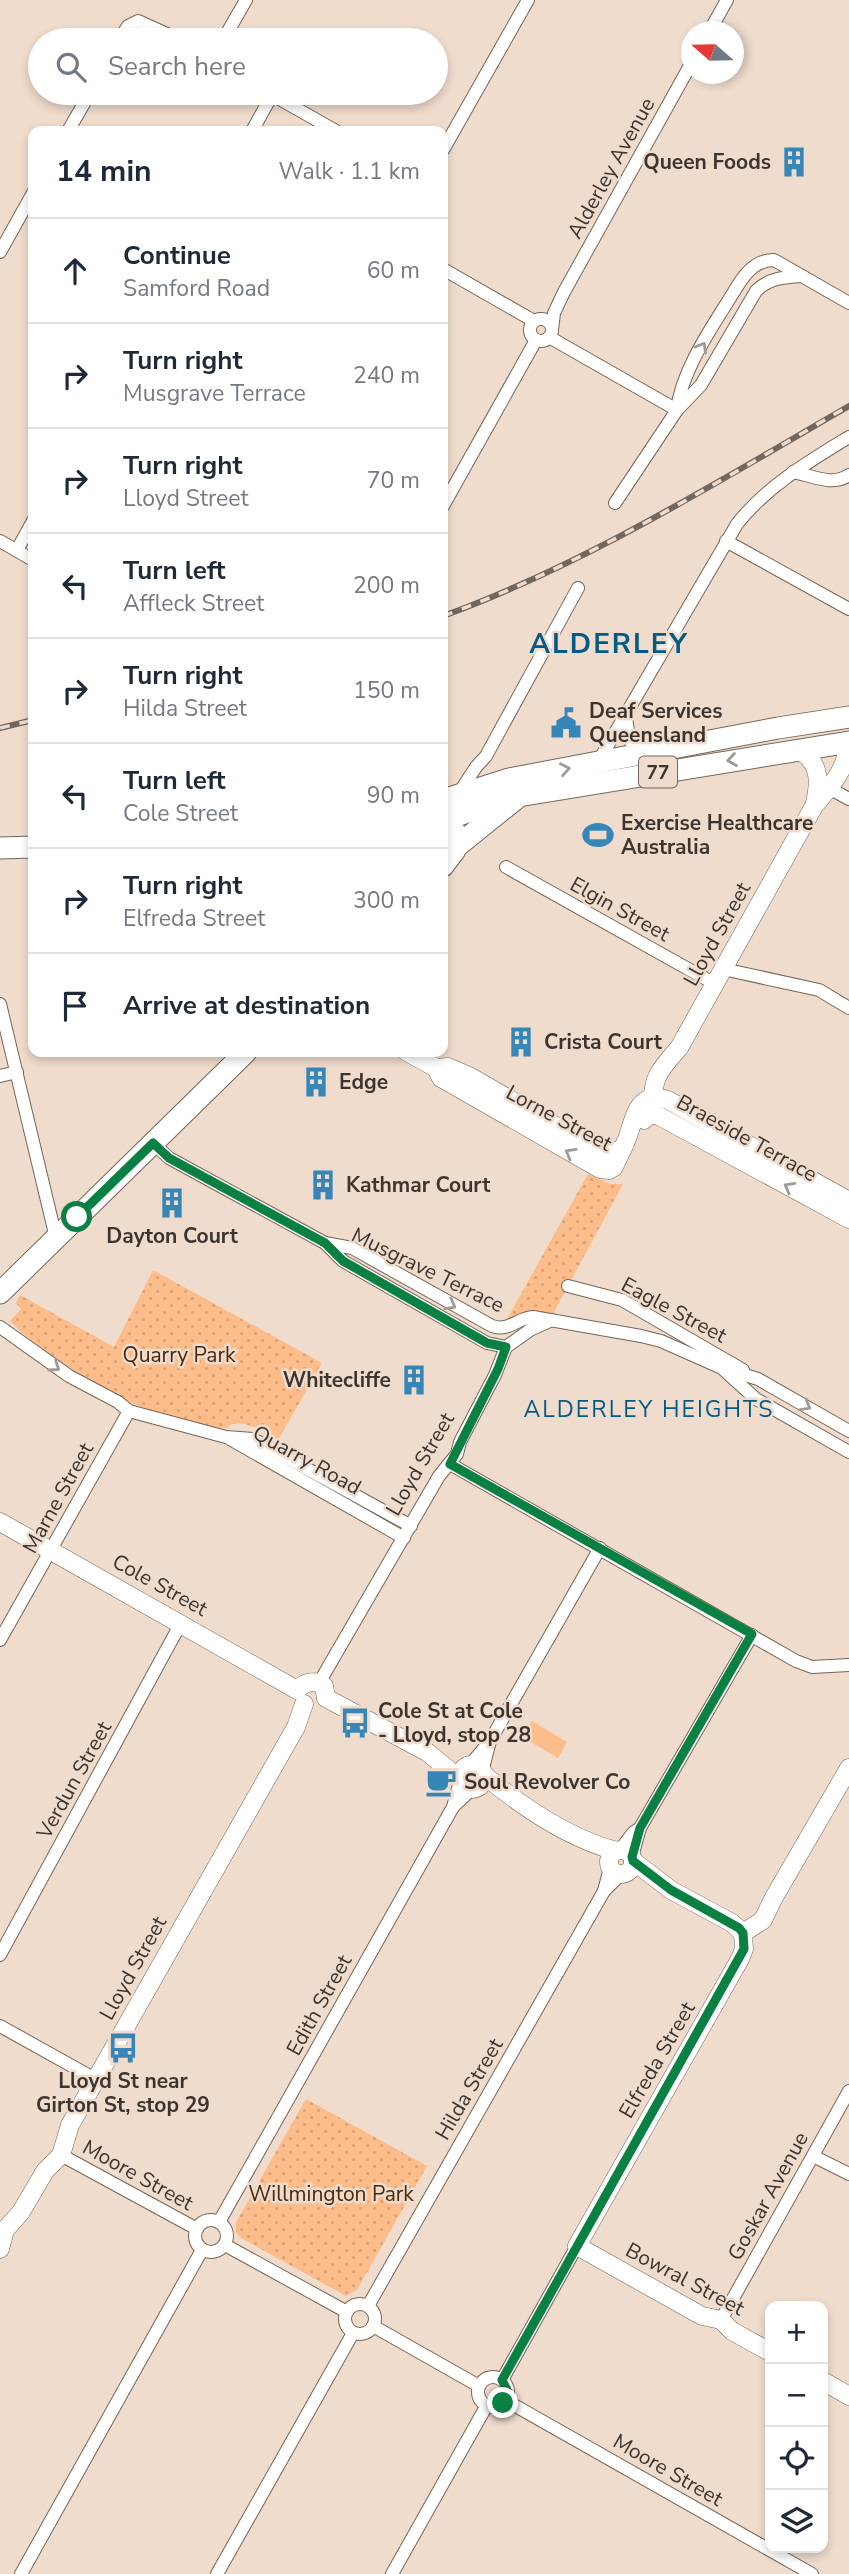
<!DOCTYPE html>
<html lang="en">
<head>
<meta charset="utf-8">
<style>
  :root { --surface:#fff; --page:#f2f2f3; --text:#1f2937; --muted:#747a83; --line:#e0e1e3 }
  body { margin:0; font-family:"Nunito Sans",sans-serif; background:var(--page); color:var(--text) }
  .controls { position:absolute; right:21px; bottom:21px; display:grid; overflow:hidden; border-radius:14px; box-shadow:0 4px 10px #0003 }
  .controls button { width:63px; height:63px; display:grid; place-items:center; padding:0; border:0; border-bottom:2px solid var(--line); background:var(--surface); color:var(--text); font:35px sans-serif }
  .compass { position:absolute; left:681px; top:21px; width:63px; height:63px; border-radius:50%; background:var(--surface); box-shadow:0 4px 10px #0003; rotate:290deg }
  .stop { position:absolute; width:21px; height:21px; margin:-16px; border:5px solid #0b8043; border-radius:50%; background:#fff }
  .stop.end { background:#0b8043; border-color:#fff; box-shadow:0 2px 7px #0008 }
  .list { margin:0; padding:0; list-style:none }
  h2 { display:flex; justify-content:space-between; align-items:center; height:91px; margin:0; padding:0 28px; font-size:30px }
  h2 small { font-size:23px; font-weight:400; color:var(--muted) }
  .list li { display:grid; grid-template-columns:46px 1fr auto; gap:21px; align-items:center; box-sizing:border-box; height:105px; padding:0 28px; border-top:2px solid var(--line) }
  .list b { display:block; font-size:26px; white-space:nowrap }
  .list p { margin:0; font-size:23px; white-space:nowrap; color:var(--muted) }
  .list em { font-size:23px; font-style:normal; color:var(--muted) }
  .icon { flex:none; width:38px; height:38px; fill:none; stroke:currentColor; stroke-width:2; stroke-linecap:round; stroke-linejoin:round }
  .map { position:relative; flex:none; width:849px; height:2574px; overflow:hidden }
  .search { position:absolute; background:var(--surface); box-shadow:0 4px 10px #0003; left:28px; top:28px; width:420px; height:77px; display:flex; align-items:center; gap:18px; box-sizing:border-box; padding:0 24px; border-radius:38px; color:var(--muted); font-size:26px }
  .panel { position:absolute; background:var(--surface); box-shadow:0 4px 10px #0003; left:28px; top:126px; width:420px; height:931px; border-radius:14px }
  .map>svg:first-child { display:block }
  .grass { fill:url(#grass-dots) }
  .garden { fill:#fdbd8b }
  .lines { fill:none; stroke-linecap:round; stroke-linejoin:round }
  .street-casing { stroke:#766557; stroke-width:14 }
  .secondary-casing { stroke:#766557; stroke-width:19 }
  .primary-casing { stroke:#766557; stroke-width:23 }
  .street { stroke:#fff; stroke-width:12 }
  .secondary { stroke:#fff; stroke-width:18 }
  .primary { stroke:#fff; stroke-width:21 }
  .rail-casing { stroke:#72675e; stroke-width:6 }
  .rail { stroke:#f0dccd; stroke-width:3.5; stroke-dasharray:10; stroke-linecap:butt }
  .oneway { stroke:#9e9a96 }
  .route { stroke:#0b8043; stroke-width:9 }
  .labels { text-anchor:middle; stroke-width:5; stroke-linejoin:round; paint-order:stroke }
  .shield { fill:#f0dccd; stroke:#72665e; stroke-width:2 }
  .shield-label { font-size:19px; font-weight:bold; fill:#3c342e }
  .poi-label { font-size:21px; font-weight:bold; fill:#3c342e; stroke:#f0dccd; text-anchor:start }
  .street-label { font-size:21px; fill:#3c342e; stroke:#f0dccd }
  .park-label { font-size:21px; fill:#48290c; stroke:#f0dccd }
  .neighbourhood-label { font-size:23px; letter-spacing:2px; fill:#025a85; stroke:#f0dccd }
  .district-label { font-size:28px; font-weight:bold; letter-spacing:2px; fill:#025a85; stroke:#f0dccd }
</style>
</head>
<body>
<div class="map">
<svg width="849" height="2574" viewBox="0 0 849 2574">
  <defs>
    <pattern id="grass-dots" width="8" height="8" patternUnits="userSpaceOnUse" patternTransform="scale(1.75)"><rect width="8" height="8" fill="#fdbd8b"/><path d="M2 2h.1M6 6h.1" fill="none" stroke="#daa378" stroke-width="1.8" stroke-linecap="round"/></pattern>
  </defs>
  <rect width="100%" height="100%" fill="#f0dccd"/>
  <!-- grass -->
  <g class="grass">
    <path d="M588 1174 610 1184H623L553 1314 533 1311 507 1319Z"/>
    <path d="M153 1270 322 1363 278 1440C265 1432 249 1421 233 1424 224 1426 234 1428 223 1428 216 1429 205 1426 197 1424 126 1408 61 1372 10 1321L21 1309 16 1303 20 1295 114 1347Z"/>
    <path d="M306 2099 427 2166 357 2290 346 2296 241 2238 236 2233V2222Z"/>
  </g>
  <!-- garden -->
  <path class="garden" d="M532 1721 567 1742 558 1758 522 1737Z"/>
  <g class="lines">
    <!-- street casing -->
    <g class="street-casing">
      <g id="street">
        <path d="M709 32 727 0"/>
        <path d="M119 40 128 26 138 21 180 40"/>
        <path d="M223 40 246 0"/>
        <path d="M269 93 336 131"/>
        <path d="M68 131 90 93"/>
        <path d="M252 131 272 95"/>
        <path d="M443 150 528 0"/>
        <path d="M0 252 33 193"/>
        <path d="M443 269 534 321"/>
        <circle cx="541" cy="330" r="11"/>
        <path d="M552 330 554 313 564 292 692 62"/>
        <path d="M549 337 677 410"/>
        <path d="M677 410C682 367 716 322 738 285 747 271 757 260 774 260L849 303"/>
        <path d="M793 472C811 475 832 487 849 475"/>
        <path d="M615 503 677 410 701 385 756 291C769 278 784 277 802 276"/>
        <path d="M443 506 536 340"/>
        <path d="M0 541 33 560"/>
        <path d="M726 541 849 609"/>
        <path d="M17 550 33 521"/>
        <path d="M626 717 629 739 639 754"/>
        <path d="M598 762 737 524C767 486 808 462 849 437"/>
        <path d="M829 788 849 799"/>
        <path d="M459 793 476 767 486 756 578 588"/>
        <path d="M506 867 715 984"/>
        <path d="M723 969 819 990 849 1008"/>
        <path d="M0 1004 56 1238"/>
        <path d="M0 1076 17 1072"/>
        <path d="M153 1143 169 1158 325 1243 343 1261 487 1343 506 1347"/>
        <path d="M325 1243 352 1248 492 1326C509 1332 517 1318 533 1317L641 1336 661 1341 722 1368 758 1379 849 1431"/>
        <path d="M568 1286 622 1300 743 1370"/>
        <path d="M0 1327 69 1376 118 1402 129 1411 226 1437 253 1439 411 1526"/>
        <path d="M724 1370 756 1399 849 1452"/>
        <path d="M230 1439 404 1538"/>
        <path d="M450 1464 796 1661 812 1667 849 1665"/>
        <path d="M0 1640 129 1411"/>
        <path d="M319 1683 439 1476 457 1454 460 1442 495 1375 506 1347 530 1330 552 1320"/>
        <path d="M470 1765 490 1741 600 1548"/>
        <path d="M482 1772 490 1741"/>
        <path d="M453 1807 472 1789"/>
        <path d="M620 1850 633 1833 640 1828"/>
        <path d="M632 1857 640 1828 752 1635"/>
        <path d="M604 1891 610 1868"/>
        <path d="M0 1955 181 1623"/>
        <path d="M0 2026 97 2080"/>
        <path d="M61 2155 197 2229"/>
        <path d="M813 2156 849 2174"/>
        <circle cx="211" cy="2236" r="16"/>
        <path d="M219 2222 453 1807 460 1781"/>
        <path d="M225 2245 347 2312"/>
        <circle cx="360" cy="2319" r="15"/>
        <path d="M368 2306 604 1891 621 1874"/>
        <path d="M721 2320 849 2091"/>
        <path d="M373 2326 479 2386"/>
        <circle cx="493" cy="2392" r="15"/>
        <path d="M502 2380 577 2246"/>
        <path d="M505 2400 812 2574"/>
        <path d="M21 2574 202 2250"/>
        <path d="M217 2574 353 2333"/>
        <path d="M392 2574 487 2405"/>
      </g>
    </g>
    <!-- secondary casing -->
    <g class="secondary-casing">
      <g id="secondary">
        <path d="M799 750C820 763 820 780 815 803"/>
        <path d="M407 1052 436 1068 448 1067 471 1077 599 1151 609 1153 622 1149"/>
        <path d="M436 1068 441 1078 600 1169 609 1170 614 1167C618 1157 625 1146 628 1136 635 1115 639 1090 668 1100L849 1201"/>
        <path d="M652 1114C652 1080 656 1073 679 1048L814 806C830 787 848 768 848 742"/>
        <path d="M644 1120 651 1114 659 1116 849 1219"/>
        <path d="M0 1522 297 1690"/>
        <path d="M297 1690C305 1681 315 1680 324 1686L326 1698"/>
        <path d="M326 1698 427 1752 460 1779"/>
        <circle cx="472" cy="1777" r="12"/>
        <path d="M484 1775C521 1806 569 1838 616 1851"/>
        <circle cx="621" cy="1862" r="12"/>
        <path d="M633 1861 671 1890 732 1923 743 1933"/>
        <path d="M743 1933 744 1949 740 1959 577 2246 702 2316 721 2320 732 2331 770 2352"/>
        <path d="M743 1933 763 1920 773 1899 849 1768"/>
        <path d="M0 2249 5 2230 21 2212 45 2171 61 2155 70 2125 296 1727 304 1704"/>
        <path d="M823 2381 849 2396"/>
      </g>
    </g>
    <!-- primary casing -->
    <g class="primary-casing">
      <g id="primary">
        <path d="M443 800 509 779 778 728 849 717"/>
        <path d="M443 821 506 798 849 742"/>
        <path d="M456 847 517 798"/>
        <path d="M0 848 33 847"/>
        <path d="M443 866 455 850 457 834"/>
        <path d="M0 1293 246 1052"/>
      </g>
    </g>
    <!-- street -->
    <use href="#street" class="street"/>
    <!-- secondary -->
    <use href="#secondary" class="secondary"/>
    <!-- primary -->
    <use href="#primary" class="primary"/>
    <!-- rail casing -->
    <g class="rail-casing">
      <g id="rail">
        <path d="M443 616C586 564 717 482 849 406"/>
        <path d="M0 728 33 720"/>
      </g>
    </g>
    <!-- rail -->
    <use href="#rail" class="rail"/>
  </g>
  <!-- one-way arrows -->
  <defs><path id="oneway-chevron" d="M-2-3.5L2.5 0L-2 3.5" fill="none" stroke-width="1.6" stroke-linecap="round" stroke-linejoin="round" transform="scale(1.75)"/></defs>
  <g class="oneway">
    <use href="#oneway-chevron" transform="translate(702 347) rotate(-60)"/>
    <use href="#oneway-chevron" transform="translate(732 760) rotate(171)"/>
    <use href="#oneway-chevron" transform="translate(565 769) rotate(-11)"/>
    <use href="#oneway-chevron" transform="translate(570 1153) rotate(-150)"/>
    <use href="#oneway-chevron" transform="translate(789 1187) rotate(-151)"/>
    <use href="#oneway-chevron" transform="translate(451 1305) rotate(29)"/>
    <use href="#oneway-chevron" transform="translate(55 1367) rotate(35)"/>
    <use href="#oneway-chevron" transform="translate(806 1406) rotate(30)"/>
  </g>
  <g class="lines">
    <!-- route -->
    <path class="route" d="M77 1217 153 1143 169 1158 325 1243 343 1261 487 1343 506 1347 498 1369 450 1464 752 1634 640 1828 632 1857 633 1861 671 1890 739 1928 743 1933 744 1949 502 2380 508 2392 503 2403"/>
  </g>
  <!-- icons -->
  <defs>
    <g id="building-bare" transform="scale(2.415)"><path d="M-4-6H4V6H1V3H-1V6H-4ZM-2.5-4.3h1.7v1.8h-1.7ZM.8-4.3h1.7v1.8H.8ZM-2.5-1h1.7V.8h-1.7ZM.8-1h1.7V.8H.8Z" fill="#3686b8" stroke="#f0dccd" stroke-width="2.5" paint-order="stroke"/></g>
    <g id="civic-bare" transform="scale(2.415)"><path d="M-.6-6.5H3V-4.5H.6V-3L4-1V1h2V6H-6V1h2V-1L-.6-3ZM-1.2 2.5V6h2.4V2.5Z" fill="#3686b8" stroke="#f0dccd" stroke-width="2.5" paint-order="stroke"/></g>
    <g id="stadium-bare" transform="scale(2.415)"><path d="M0-5a6.5 5 0 1 0 0 10a6.5 5 0 1 0 0-10ZM-3.5-1.8h7v3.6h-7Z" fill="#3686b8" stroke="#f0dccd" stroke-width="2.5" paint-order="stroke"/></g>
    <g id="bus-bare" transform="scale(2.415)"><path d="M-5-6H5V4H4V6H2V4H-2V6H-4V4H-5ZM-3.5-4V0h7V-4ZM-3.5 1.2v1.5H-2V1.2ZM2 1.2v1.5H3.5V1.2Z" fill="#3686b8" stroke="#f0dccd" stroke-width="2.5" paint-order="stroke"/></g>
    <g id="cafe-bare" transform="scale(2.415)"><path d="M-5.5-4.5H6V0H3Q3 3.5 0 3.5H-2.5Q-5.5 3.5-5.5 0ZM3-3.2v2h1.7v-2ZM-6 4.5H4V6H-6Z" fill="#3686b8" stroke="#f0dccd" stroke-width="2.5" paint-order="stroke"/></g>
  </defs>
  <g fill-rule="evenodd">
    <use href="#building-bare" x="794" y="162"/>
    <use href="#civic-bare" x="566" y="723"/>
    <use href="#stadium-bare" x="598" y="835"/>
    <use href="#building-bare" x="521" y="1042"/>
    <use href="#building-bare" x="316" y="1082"/>
    <use href="#building-bare" x="323" y="1185"/>
    <use href="#building-bare" x="172" y="1203"/>
    <use href="#building-bare" x="414" y="1380"/>
    <use href="#bus-bare" x="355" y="1723"/>
    <use href="#cafe-bare" x="441" y="1782"/>
    <use href="#bus-bare" x="123" y="2048"/>
  </g>
  <g class="labels">
    <!-- shield labels -->
    <rect class="shield" x="639" y="756.5" width="38" height="31" rx="5"/>
    <g class="shield-label">
      <text x="658" y="779">77</text>
    </g>
    <!-- poi labels -->
    <g class="poi-label">
      <text x="771" y="169" text-anchor="end">Queen Foods</text>
      <text x="589" y="718">Deaf Services<tspan x="589" dy="24">Queensland</tspan></text>
      <text x="621" y="830">Exercise Healthcare<tspan x="621" dy="24">Australia</tspan></text>
      <text x="544" y="1049">Crista Court</text>
      <text x="339" y="1089">Edge</text>
      <text x="346" y="1192">Kathmar Court</text>
      <text x="172" y="1243" text-anchor="middle">Dayton Court</text>
      <text x="391" y="1387" text-anchor="end">Whitecliffe</text>
      <text x="378" y="1718">Cole St at Cole<tspan x="378" dy="24">- Lloyd, stop 28</tspan></text>
      <text x="464" y="1789">Soul Revolver Co</text>
      <text x="123" y="2088" text-anchor="middle">Lloyd St near<tspan x="123" dy="24">Girton St, stop 29</tspan></text>
    </g>
    <!-- street labels -->
    <g class="street-label">
      <text transform="translate(611 168) rotate(-61)" y="7">Alderley Avenue</text>
      <text transform="translate(620 909) rotate(29)" y="7">Elgin Street</text>
      <text transform="translate(717 934) rotate(-61)" y="7">Lloyd Street</text>
      <text transform="translate(559 1118) rotate(28)" y="7">Lorne Street</text>
      <text transform="translate(747 1138) rotate(29)" y="7">Braeside Terrace</text>
      <text transform="translate(428 1270) rotate(26)" y="7">Musgrave Terrace</text>
      <text transform="translate(674 1310) rotate(28)" y="7">Eagle Street</text>
      <text transform="translate(307 1460) rotate(29)" y="7">Quarry Road</text>
      <text transform="translate(420 1464) rotate(-60)" y="7">Lloyd Street</text>
      <text transform="translate(58 1498) rotate(-61)" y="7">Marne Street</text>
      <text transform="translate(160 1585) rotate(29)" y="7">Cole Street</text>
      <text transform="translate(74 1780) rotate(-61)" y="7">Verdun Street</text>
      <text transform="translate(133 1968) rotate(-61)" y="7">Lloyd Street</text>
      <text transform="translate(319 2005) rotate(-61)" y="7">Edith Street</text>
      <text transform="translate(657 2060) rotate(-60)" y="7">Elfreda Street</text>
      <text transform="translate(469 2089) rotate(-60)" y="7">Hilda Street</text>
      <text transform="translate(138 2175) rotate(29)" y="7">Moore Street</text>
      <text transform="translate(768 2196) rotate(-61)" y="7">Goskar Avenue</text>
      <text transform="translate(685 2279) rotate(28)" y="7">Bowral Street</text>
      <text transform="translate(668 2470) rotate(30)" y="7">Moore Street</text>
    </g>
    <!-- park labels -->
    <g class="park-label">
      <text x="179" y="1362">Quarry Park</text>
      <text x="331" y="2201">Willmington Park</text>
    </g>
    <!-- neighbourhood labels -->
    <g class="neighbourhood-label">
      <text x="649" y="1417">ALDERLEY HEIGHTS</text>
    </g>
    <!-- district labels -->
    <g class="district-label">
      <text x="609" y="653">ALDERLEY</text>
    </g>
  </g>
</svg>
<div class="controls">
<button>+</button>
<button>−</button>
<button><svg class="icon" aria-label="locate" viewBox="0 0 24 24"><circle cx="12" cy="12" r="6"/><path d="M12 2v4M12 18v4M2 12h4M18 12h4"/></svg></button>
<button><svg class="icon" aria-label="layers" viewBox="0 0 24 24"><path d="M12 4l9 5-9 5-9-5zM3 14l9 5 9-5"/></svg></button>
</div>
<svg class="compass" viewBox="-18 -18 36 36"><path d="M0-13l5 13h-10z" fill="#e53935"/><path d="M0 13l5-13h-10z" fill="#747a83"/></svg>
<div class="stop" style="left:77px;top:1217px"></div>
<div class="stop end" style="left:503px;top:2403px"></div>
<div class="search"><svg class="icon" aria-label="search" viewBox="0 0 24 24"><circle cx="10" cy="10" r="6"/><path d="M15 15l6 6"/></svg>Search here</div>
<section class="panel">
<h2>14 min<small>Walk · 1.1 km</small></h2>
<ul class="list">
<li><svg class="icon" aria-label="ahead" viewBox="0 0 24 24"><path d="M12 20V5M6 11l6-6 6 6"/></svg><div><b>Continue</b><p>Samford Road</p></div><em>60 m</em></li>
<li><svg class="icon" aria-label="right" viewBox="0 0 24 24"><path d="M7 20v-9h11M14 6l5 5-5 5"/></svg><div><b>Turn right</b><p>Musgrave Terrace</p></div><em>240 m</em></li>
<li><svg class="icon" aria-label="right" viewBox="0 0 24 24"><path d="M7 20v-9h11M14 6l5 5-5 5"/></svg><div><b>Turn right</b><p>Lloyd Street</p></div><em>70 m</em></li>
<li><svg class="icon" aria-label="left" viewBox="0 0 24 24"><path d="M17 20v-9H6M10 6l-5 5 5 5"/></svg><div><b>Turn left</b><p>Affleck Street</p></div><em>200 m</em></li>
<li><svg class="icon" aria-label="right" viewBox="0 0 24 24"><path d="M7 20v-9h11M14 6l5 5-5 5"/></svg><div><b>Turn right</b><p>Hilda Street</p></div><em>150 m</em></li>
<li><svg class="icon" aria-label="left" viewBox="0 0 24 24"><path d="M17 20v-9H6M10 6l-5 5 5 5"/></svg><div><b>Turn left</b><p>Cole Street</p></div><em>90 m</em></li>
<li><svg class="icon" aria-label="right" viewBox="0 0 24 24"><path d="M7 20v-9h11M14 6l5 5-5 5"/></svg><div><b>Turn right</b><p>Elfreda Street</p></div><em>300 m</em></li>
<li><svg class="icon" aria-label="arrive" viewBox="0 0 24 24"><path d="M6 21V4h12l-3 4 3 4H6"/></svg><div><b>Arrive at destination</b></div></li>
</ul>
</section>
</div>
</body>
</html>
